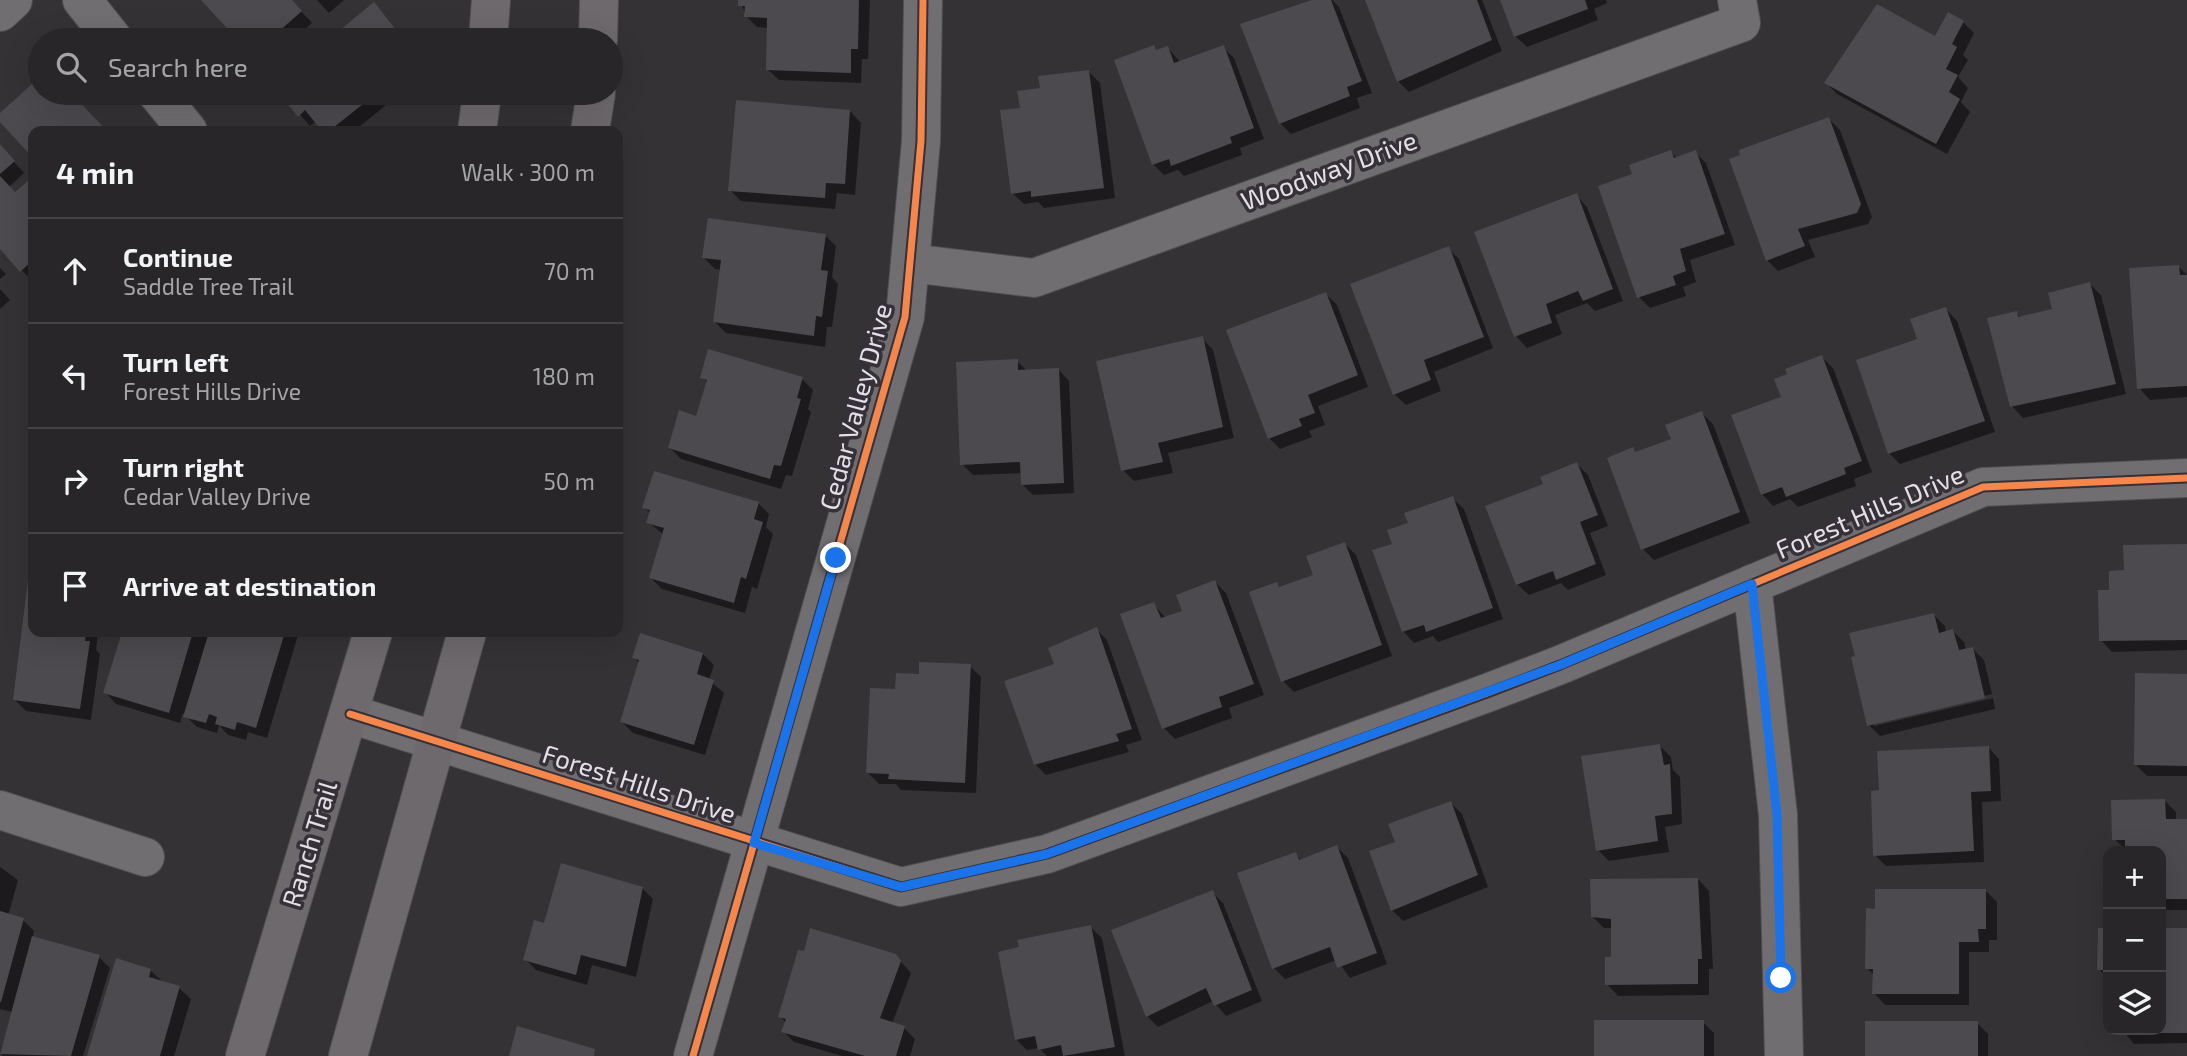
<!DOCTYPE html>
<html lang="en">
<head>
<meta charset="utf-8">
<style>
  :root { --surface:#282628; --page:#302e30; --text:#f1f3f6; --muted:#a5a5a8; --line:#444345 }
  body { margin:0; font-family:"Exo 2",sans-serif; background:var(--page); color:var(--text) }
  .controls { position:absolute; right:21px; bottom:21px; display:grid; overflow:hidden; border-radius:14px; box-shadow:0 7px 28px #0002 }
  .controls button { width:63px; height:63px; display:grid; place-items:center; padding:0; border:0; border-bottom:2px solid var(--line); background:var(--surface); color:var(--text); font:35px sans-serif }
  .stop { position:absolute; width:21px; height:21px; margin:-16px; border:5px solid #1a73e8; border-radius:50%; background:#fff }
  .stop.end { background:#1a73e8; border-color:#fff; box-shadow:0 2px 7px #0008 }
  .list { margin:0; padding:0; list-style:none }
  h2 { display:flex; justify-content:space-between; align-items:center; height:91px; margin:0; padding:0 28px; font-size:30px }
  h2 small { font-size:23px; font-weight:400; color:var(--muted) }
  .list li { display:grid; grid-template-columns:46px 1fr auto; gap:21px; align-items:center; box-sizing:border-box; height:105px; padding:0 28px; border-top:2px solid var(--line) }
  .list b { display:block; font-size:26px; white-space:nowrap }
  .list p { margin:0; font-size:23px; white-space:nowrap; color:var(--muted) }
  .list em { font-size:23px; font-style:normal; color:var(--muted) }
  .icon { flex:none; width:38px; height:38px; fill:none; stroke:currentColor; stroke-width:2; stroke-linecap:round; stroke-linejoin:round }
  .map { position:relative; flex:none; width:2187px; height:1056px; overflow:hidden }
  .search { position:absolute; background:var(--surface); box-shadow:0 7px 28px #0002; left:28px; top:28px; width:595px; height:77px; display:flex; align-items:center; gap:18px; box-sizing:border-box; padding:0 24px; border-radius:38px; color:var(--muted); font-size:26px }
  .panel { position:absolute; background:var(--surface); box-shadow:0 7px 28px #0002; left:28px; top:126px; width:595px; height:511px; border-radius:14px }
  .map>svg:first-child { display:block }
  .shadow { fill:#0007 }
  .building { fill:#4c4a4e }
  .lines { fill:none; stroke-linecap:round; stroke-linejoin:round }
  .minor-casing { stroke:#504e52; stroke-width:40 }
  .secondary-casing { stroke:#504e52; stroke-width:40 }
  .minor { stroke:#706e71; stroke-width:38 }
  .secondary { stroke:#6e696d; stroke-width:38 }
  .cycleway-casing { stroke:#363038; stroke-width:11 }
  .cycleway { stroke:#f5874c; stroke-width:7 }
  .route { stroke:#1a73e8; stroke-width:9 }
  .labels { text-anchor:middle; stroke-width:7; stroke-linejoin:round; paint-order:stroke }
  .street-label { font-size:26px; fill:#e3e0e5; stroke:#363038 }
</style>
</head>
<body>
<div class="map">
<svg width="2187" height="1056" viewBox="0 0 2187 1056">
  <rect width="100%" height="100%" fill="#353236"/>
  <!-- shadow -->
  <g class="shadow">
    <path d="M203 0H291L312 23 293 40H241Z"/>
    <path d="M317 0H344L329 13Z"/>
    <path d="M740 0H870L868 59H862L861 83 779 80 767 69 769 28 757 27 746 16Z"/>
    <path d="M1317 0H1332L1339 7 1372 93 1357 98 1360 108 1291 134 1280 123Z"/>
    <path d="M1367 0H1482L1502 51 1409 92 1398 81Z"/>
    <path d="M1502 0H1606L1607 3 1594 9 1598 20 1527 47 1515 36Z"/>
    <path d="M1963 22 1974 33 1963 55 1968 60 1958 77 1968 88 1961 102 1970 112 1947 154 1837 94 1826 83 1936 39Z"/>
    <path d="M1154 47 1158 52 1168 48 1180 62 1223 47 1234 58 1264 139 1240 148 1242 155 1184 176 1178 170 1164 175 1153 164Z"/>
    <path d="M1089 72 1100 83 1115 198 1044 208 1038 202 1024 204 1012 193 1022 109 1042 89Z"/>
    <path d="M40 91 70 93 105 131H33V155L0 116Z"/>
    <path d="M281 93H401L354 131H324L316 121 310 126Z"/>
    <path d="M850 111 861 123 855 195 837 193 835 209 741 201 730 190Z"/>
    <path d="M1829 119 1840 130 1872 217 1868 224 1808 240 1815 257 1778 271 1767 260Z"/>
    <path d="M0 146 24 173 9 187 16 194 30 181 33 185V282L0 247Z"/>
    <path d="M1671 152 1677 158 1695 152 1706 163 1735 245 1690 260 1696 282 1683 287 1686 296 1650 308 1639 297 1634 175Z"/>
    <path d="M1576 195 1587 207 1623 301 1595 311 1587 303 1555 315 1562 334 1527 348 1516 336 1476 233Z"/>
    <path d="M825 235 836 246 832 277 838 284 832 327H827L825 347 726 333 715 322 722 270 715 269 704 258Z"/>
    <path d="M1448 248 1459 259 1493 348 1434 372 1441 391 1406 405 1394 394Z"/>
    <path d="M2178 266 2187 275V397L2150 400 2139 388Z"/>
    <path d="M0 268 6 274 0 279Z"/>
    <path d="M2090 284 2101 295 2126 394 2023 418 2012 406 2016 313 2021 318 2054 310Z"/>
    <path d="M0 289 10 300 0 309Z"/>
    <path d="M1326 294 1337 305 1368 387 1318 406 1325 425 1309 431 1312 437 1280 449 1269 438Z"/>
    <path d="M1946 309 1957 321 1995 432 1900 464 1889 453 1920 340Z"/>
    <path d="M1202 338 1213 350 1234 438 1168 453 1173 473 1134 481 1123 470Z"/>
    <path d="M1822 357 1833 368 1872 472 1854 479 1856 486 1798 507 1790 499 1773 506 1762 494 1783 398Z"/>
    <path d="M1017 361 1027 371 1058 369 1069 381 1074 493 1033 495 1022 484V473L973 475 962 464Z"/>
    <path d="M702 377 802 379 813 390 808 409 811 412 792 476 786 475 781 489 681 459 670 448 697 418 708 383Z"/>
    <path d="M1702 413 1713 424 1750 523 1654 560 1643 549 1633 449 1637 454 1673 440Z"/>
    <path d="M1577 464 1588 475 1608 526 1590 533 1606 575 1568 590 1561 583 1529 595 1517 584Z"/>
    <path d="M1452 498 1464 509 1503 619 1438 642 1433 636 1414 643 1403 631 1410 524Z"/>
    <path d="M758 503 769 514 766 527 773 534 757 589 752 587 745 613 662 589 651 578 664 535 648 522 651 514 644 507Z"/>
    <path d="M1345 544 1356 555 1392 656 1294 692 1283 681 1276 584 1281 588 1315 576Z"/>
    <path d="M2187 546V650L2112 652 2101 640 2126 572Z"/>
    <path d="M31 574 33 632H98L96 650 100 654 91 720 26 711 15 700Z"/>
    <path d="M1215 582 1226 593 1264 695 1229 708 1232 718 1175 739 1164 728 1153 604 1166 618 1184 612Z"/>
    <path d="M1934 615 1945 626 1946 633 1953 631 1964 642 1966 651 1973 649 1984 660 1992 694 1874 722V726L1993 698 1995 709 1880 736 1869 725Z"/>
    <path d="M1096 629 1107 640 1142 740 1126 745 1129 752 1046 775 1035 764 1056 665Z"/>
    <path d="M123 632H299L267 738 248 732 246 740 228 735 219 725 217 733 197 727 183 713 180 723 116 704 105 692Z"/>
    <path d="M703 654 714 665 709 680 724 693 705 755 633 733 622 722 640 663 634 658Z"/>
    <path d="M970 666 981 677 976 793 901 790 896 784H879L868 773 897 691 920 675Z"/>
    <path d="M2187 676V776H2147L2136 765Z"/>
    <path d="M1660 746 1671 757 1673 770 1680 777 1682 824 1665 827 1669 852 1609 861 1598 850Z"/>
    <path d="M1988 747 1999 759 2001 801 1982 802 1984 862 1886 866 1875 855 1880 791Z"/>
    <path d="M2165 801 2176 812V821H2187V910H2161V851H2127L2114 839Z"/>
    <path d="M1451 803 1462 814 1488 887 1403 921 1392 910Z"/>
    <path d="M1337 847 1348 858 1387 964 1350 978 1337 960 1285 979 1274 968 1295 854 1302 861Z"/>
    <path d="M0 867 18 880 8 916 23 920 34 931 33 937 99 957 110 968 83 1056H3L0 1053 12 1012 0 1009Z"/>
    <path d="M1698 879 1709 891 1713 969H1709V995L1618 996 1607 984 1613 959V928H1604L1593 917Z"/>
    <path d="M642 888 653 899 636 977 592 965 587 985 536 970 525 959 546 925Z"/>
    <path d="M1986 891 1997 902V940H1989V952H1969V1005H1885L1874 993 1875 976 1867 968 1876 910Z"/>
    <path d="M1212 892 1223 903 1262 1001 1226 1016 1213 1001 1158 1027 1147 1016Z"/>
    <path d="M1090 927 1102 938 1125 1056H1047L1039 1048 1027 1050 1016 1039Z"/>
    <path d="M2099 930H2108V979L2099 969Z"/>
    <path d="M2161 930H2187V1043L2134 1044 2122 1030H2161Z"/>
    <path d="M895 955 911 973 892 1024 904 1028 915 1039 910 1056H842L794 1042 783 1031 786 1023 780 1016Z"/>
    <path d="M150 970 162 981 179 988 191 999 174 1056H89Z"/>
    <path d="M1703 1022 1714 1033V1056H1596Z"/>
    <path d="M1977 1023 1988 1034V1056H1867Z"/>
  </g>
  <!-- building -->
  <g class="building">
    <path d="M201 0H292L302 11 269 40H255L244 29 235 37Z"/>
    <path d="M738 0H859L858 49H851V73L766 70 767 18 744 17 745 6H738Z"/>
    <path d="M1312 0H1331L1362 81 1347 87 1350 96 1279 124 1240 24Z"/>
    <path d="M1365 0H1477L1492 40 1397 82Z"/>
    <path d="M1500 0H1585L1588 9 1514 37Z"/>
    <path d="M374 2 404 40H328Z"/>
    <path d="M1877 4 1935 36 1948 12 1964 21 1952 44 1957 47 1946 69 1958 75 1949 92 1960 99 1936 144 1824 83Z"/>
    <path d="M1154 45 1156 50 1168 46 1174 63 1224 45 1254 128 1230 137 1232 143 1171 166 1169 159 1152 165 1114 60Z"/>
    <path d="M1089 70 1104 188 1031 197V191L1011 194 1000 110 1020 108 1017 91 1040 88 1038 76Z"/>
    <path d="M32 84 38 91 40 89V93H71L107 131H33V158L0 122V113Z"/>
    <path d="M279 93H377L329 131H322L305 110 298 117Z"/>
    <path d="M736 100 850 110 845 184 826 183 825 198 728 191Z"/>
    <path d="M1829 117 1861 204 1857 213 1798 229 1805 246 1766 261 1729 159 1740 155 1739 150Z"/>
    <path d="M0 144 15 161 0 174Z"/>
    <path d="M1671 150 1674 158 1696 150 1725 234 1680 249 1686 271 1673 276 1676 285 1637 298 1598 186 1632 174 1629 165Z"/>
    <path d="M0 176 15 192 30 179 33 183V260L20 272 0 249Z"/>
    <path d="M1577 193 1613 289 1583 301 1578 291 1546 304 1552 323 1514 337 1474 232Z"/>
    <path d="M708 218 826 234 821 270 828 271 822 317 816 316 814 336 713 322 721 260 702 258Z"/>
    <path d="M1449 246 1484 337 1424 360 1431 380 1393 395 1350 284Z"/>
    <path d="M2179 265 2180 275H2187V386L2137 389 2129 268Z"/>
    <path d="M2090 282 2116 384 2010 407 1987 318 2017 311 2018 317 2052 309 2048 293Z"/>
    <path d="M1326 292 1358 375 1308 395 1315 413 1299 419 1302 426 1268 439 1226 330Z"/>
    <path d="M1946 307 1985 421 1888 454 1856 360 1917 339 1910 319Z"/>
    <path d="M1203 336 1223 427 1158 443 1163 462 1121 471 1096 361Z"/>
    <path d="M708 349 803 377 797 398 801 399 781 466 774 465 770 479 668 448 679 410 696 416 707 380 700 378Z"/>
    <path d="M1822 355 1862 461 1844 468 1846 474 1786 497 1782 487 1761 495 1731 415 1781 397 1774 379 1787 374 1785 369Z"/>
    <path d="M1018 359V370L1059 368 1064 483 1021 485 1020 462 960 465 956 362Z"/>
    <path d="M1702 411 1740 512 1641 550 1607 458 1633 447 1635 452 1671 439 1665 425Z"/>
    <path d="M1577 462 1598 515 1580 522 1596 564 1556 580 1553 571 1516 585 1485 506 1543 484 1540 477Z"/>
    <path d="M654 471 759 502 754 519 763 522 746 579 741 577 734 603 649 578 664 528 646 523 650 510 642 508Z"/>
    <path d="M1453 496 1493 608 1426 632 1424 625 1402 632 1372 550 1392 544 1387 530 1408 523 1404 513Z"/>
    <path d="M1345 542 1382 645 1281 682 1249 592 1277 582 1279 587 1313 575 1306 556Z"/>
    <path d="M2187 544V640L2099 641 2098 590H2109V571L2124 570 2123 545Z"/>
    <path d="M29 572 33 573V632H86L85 641H90L80 709 13 700Z"/>
    <path d="M1215 580 1254 684 1219 697 1222 707 1162 729 1120 614 1154 602 1161 618 1182 611 1176 595Z"/>
    <path d="M1934 613 1939 633 1953 629 1959 650 1973 647 1985 698 1867 726 1851 657 1855 656 1849 633Z"/>
    <path d="M1097 627 1132 729 1116 734 1119 741 1034 765 1004 681 1054 664 1048 648Z"/>
    <path d="M122 632H193L169 713 103 693Z"/>
    <path d="M209 632H285L256 728 237 722 235 730 215 724 217 717 209 714 206 723 183 717Z"/>
    <path d="M640 633 703 653 697 674 714 680 694 745 620 722 639 660 632 658Z"/>
    <path d="M919 662 971 664 965 783 888 779 889 774 866 773 870 688 895 689 896 673 919 674Z"/>
    <path d="M2135 673 2187 674V766L2134 765Z"/>
    <path d="M1660 744 1664 765 1670 764 1672 814 1655 816 1658 841 1596 851 1581 756Z"/>
    <path d="M1989 746 1991 791 1971 792 1974 851 1873 856 1871 791 1879 790 1877 751Z"/>
    <path d="M2165 799 2166 819H2187V899H2161V851H2125V840H2112L2111 800Z"/>
    <path d="M1451 801 1478 875 1391 911 1369 851 1395 842 1388 824Z"/>
    <path d="M1337 845 1377 953 1337 968 1330 947 1272 969 1237 873 1296 852 1299 860Z"/>
    <path d="M561 863 643 887 626 967 581 955 576 975 523 960 534 920 544 923Z"/>
    <path d="M1698 878 1702 959H1698V984L1605 985V957H1611V919L1591 917 1590 879Z"/>
    <path d="M1875 889H1986V929H1978L1979 942H1959V994H1872L1873 969H1865L1866 908 1875 909Z"/>
    <path d="M1213 890 1252 990 1214 1006 1206 988 1146 1017 1111 930Z"/>
    <path d="M0 911 24 918 1 1002H0Z"/>
    <path d="M1091 925 1115 1047 1063 1056 1061 1045 1038 1050 1035 1036 1015 1040 998 952 1019 947 1017 940Z"/>
    <path d="M810 928 896 954 901 961 880 1018 905 1026 896 1056H865L781 1032 786 1019 778 1017 798 950 804 951Z"/>
    <path d="M2098 928H2108V970H2097Z"/>
    <path d="M2161 928H2187V1033H2121V1030H2161Z"/>
    <path d="M32 936 100 955 71 1056 0 1054Z"/>
    <path d="M116 958 151 969 149 977 180 986 160 1056H87Z"/>
    <rect x="1594" y="1020" width="110" height="36"/>
    <rect x="1865" y="1021" width="113" height="35"/>
    <path d="M517 1026 595 1049 594 1056H509Z"/>
  </g>
  <g class="lines">
    <!-- minor casing -->
    <g class="minor-casing">
      <g id="minor">
        <path d="M82 0 114 40"/>
        <path d="M0 12 13 0"/>
        <path d="M157 93 188 131"/>
        <path d="M910 263 1034 278 1741 23 1737 0"/>
        <path d="M1752 584 1778 815 1784 1056"/>
        <path d="M350 714 901 887 1047 854 1487 693 1560 665 1983 487 2187 478"/>
        <path d="M0 810 145 857"/>
        <path d="M693 1056 905 317 921 141 923 0"/>
      </g>
    </g>
    <!-- secondary casing -->
    <g class="secondary-casing">
      <g id="secondary">
        <path d="M488 40 491 0"/>
        <path d="M598 40 599 0"/>
        <path d="M477 131 482 93"/>
        <path d="M590 131 596 93"/>
        <path d="M245 1056 373 632"/>
        <path d="M348 1056 467 632"/>
      </g>
    </g>
    <!-- minor -->
    <use href="#minor" class="minor"/>
    <!-- secondary -->
    <use href="#secondary" class="secondary"/>
    <!-- cycleway casing -->
    <g class="cycleway-casing">
      <g id="cycleway">
        <path d="M350 714 901 887 1047 854 1487 693 1560 665 1983 487 2187 478"/>
        <path d="M693 1056 905 317 921 141 923 0"/>
      </g>
    </g>
    <!-- cycleway -->
    <use href="#cycleway" class="cycleway"/>
  </g>
  <g class="lines">
    <!-- route -->
    <path class="route" d="M836 558 754 843 901 887 1047 854 1560 665 1752 584 1777 815 1781 978"/>
  </g>
  <g class="labels">
    <!-- street labels -->
    <g class="street-label">
      <text transform="translate(1329 171) rotate(-20)" y="9">Woodway Drive</text>
      <text transform="translate(856 407) rotate(-75)" y="9">Cedar Valley Drive</text>
      <text transform="translate(1870 512) rotate(-23)" y="9">Forest Hills Drive</text>
      <text transform="translate(639 784) rotate(18)" y="9">Forest Hills Drive</text>
      <text transform="translate(310 844) rotate(-73)" y="9">Ranch Trail</text>
    </g>
  </g>
</svg>
<div class="controls">
<button>+</button>
<button>−</button>
<button><svg class="icon" aria-label="layers" viewBox="0 0 24 24"><path d="M12 4l9 5-9 5-9-5zM3 14l9 5 9-5"/></svg></button>
</div>
<div class="stop" style="left:1781px;top:978px"></div>
<div class="stop end" style="left:836px;top:558px"></div>
<div class="search"><svg class="icon" aria-label="search" viewBox="0 0 24 24"><circle cx="10" cy="10" r="6"/><path d="M15 15l6 6"/></svg>Search here</div>
<section class="panel">
<h2>4 min<small>Walk · 300 m</small></h2>
<ul class="list">
<li><svg class="icon" aria-label="ahead" viewBox="0 0 24 24"><path d="M12 20V5M6 11l6-6 6 6"/></svg><div><b>Continue</b><p>Saddle Tree Trail</p></div><em>70 m</em></li>
<li><svg class="icon" aria-label="left" viewBox="0 0 24 24"><path d="M17 20v-9H6M10 6l-5 5 5 5"/></svg><div><b>Turn left</b><p>Forest Hills Drive</p></div><em>180 m</em></li>
<li><svg class="icon" aria-label="right" viewBox="0 0 24 24"><path d="M7 20v-9h11M14 6l5 5-5 5"/></svg><div><b>Turn right</b><p>Cedar Valley Drive</p></div><em>50 m</em></li>
<li><svg class="icon" aria-label="arrive" viewBox="0 0 24 24"><path d="M6 21V4h12l-3 4 3 4H6"/></svg><div><b>Arrive at destination</b></div></li>
</ul>
</section>
</div>
</body>
</html>
